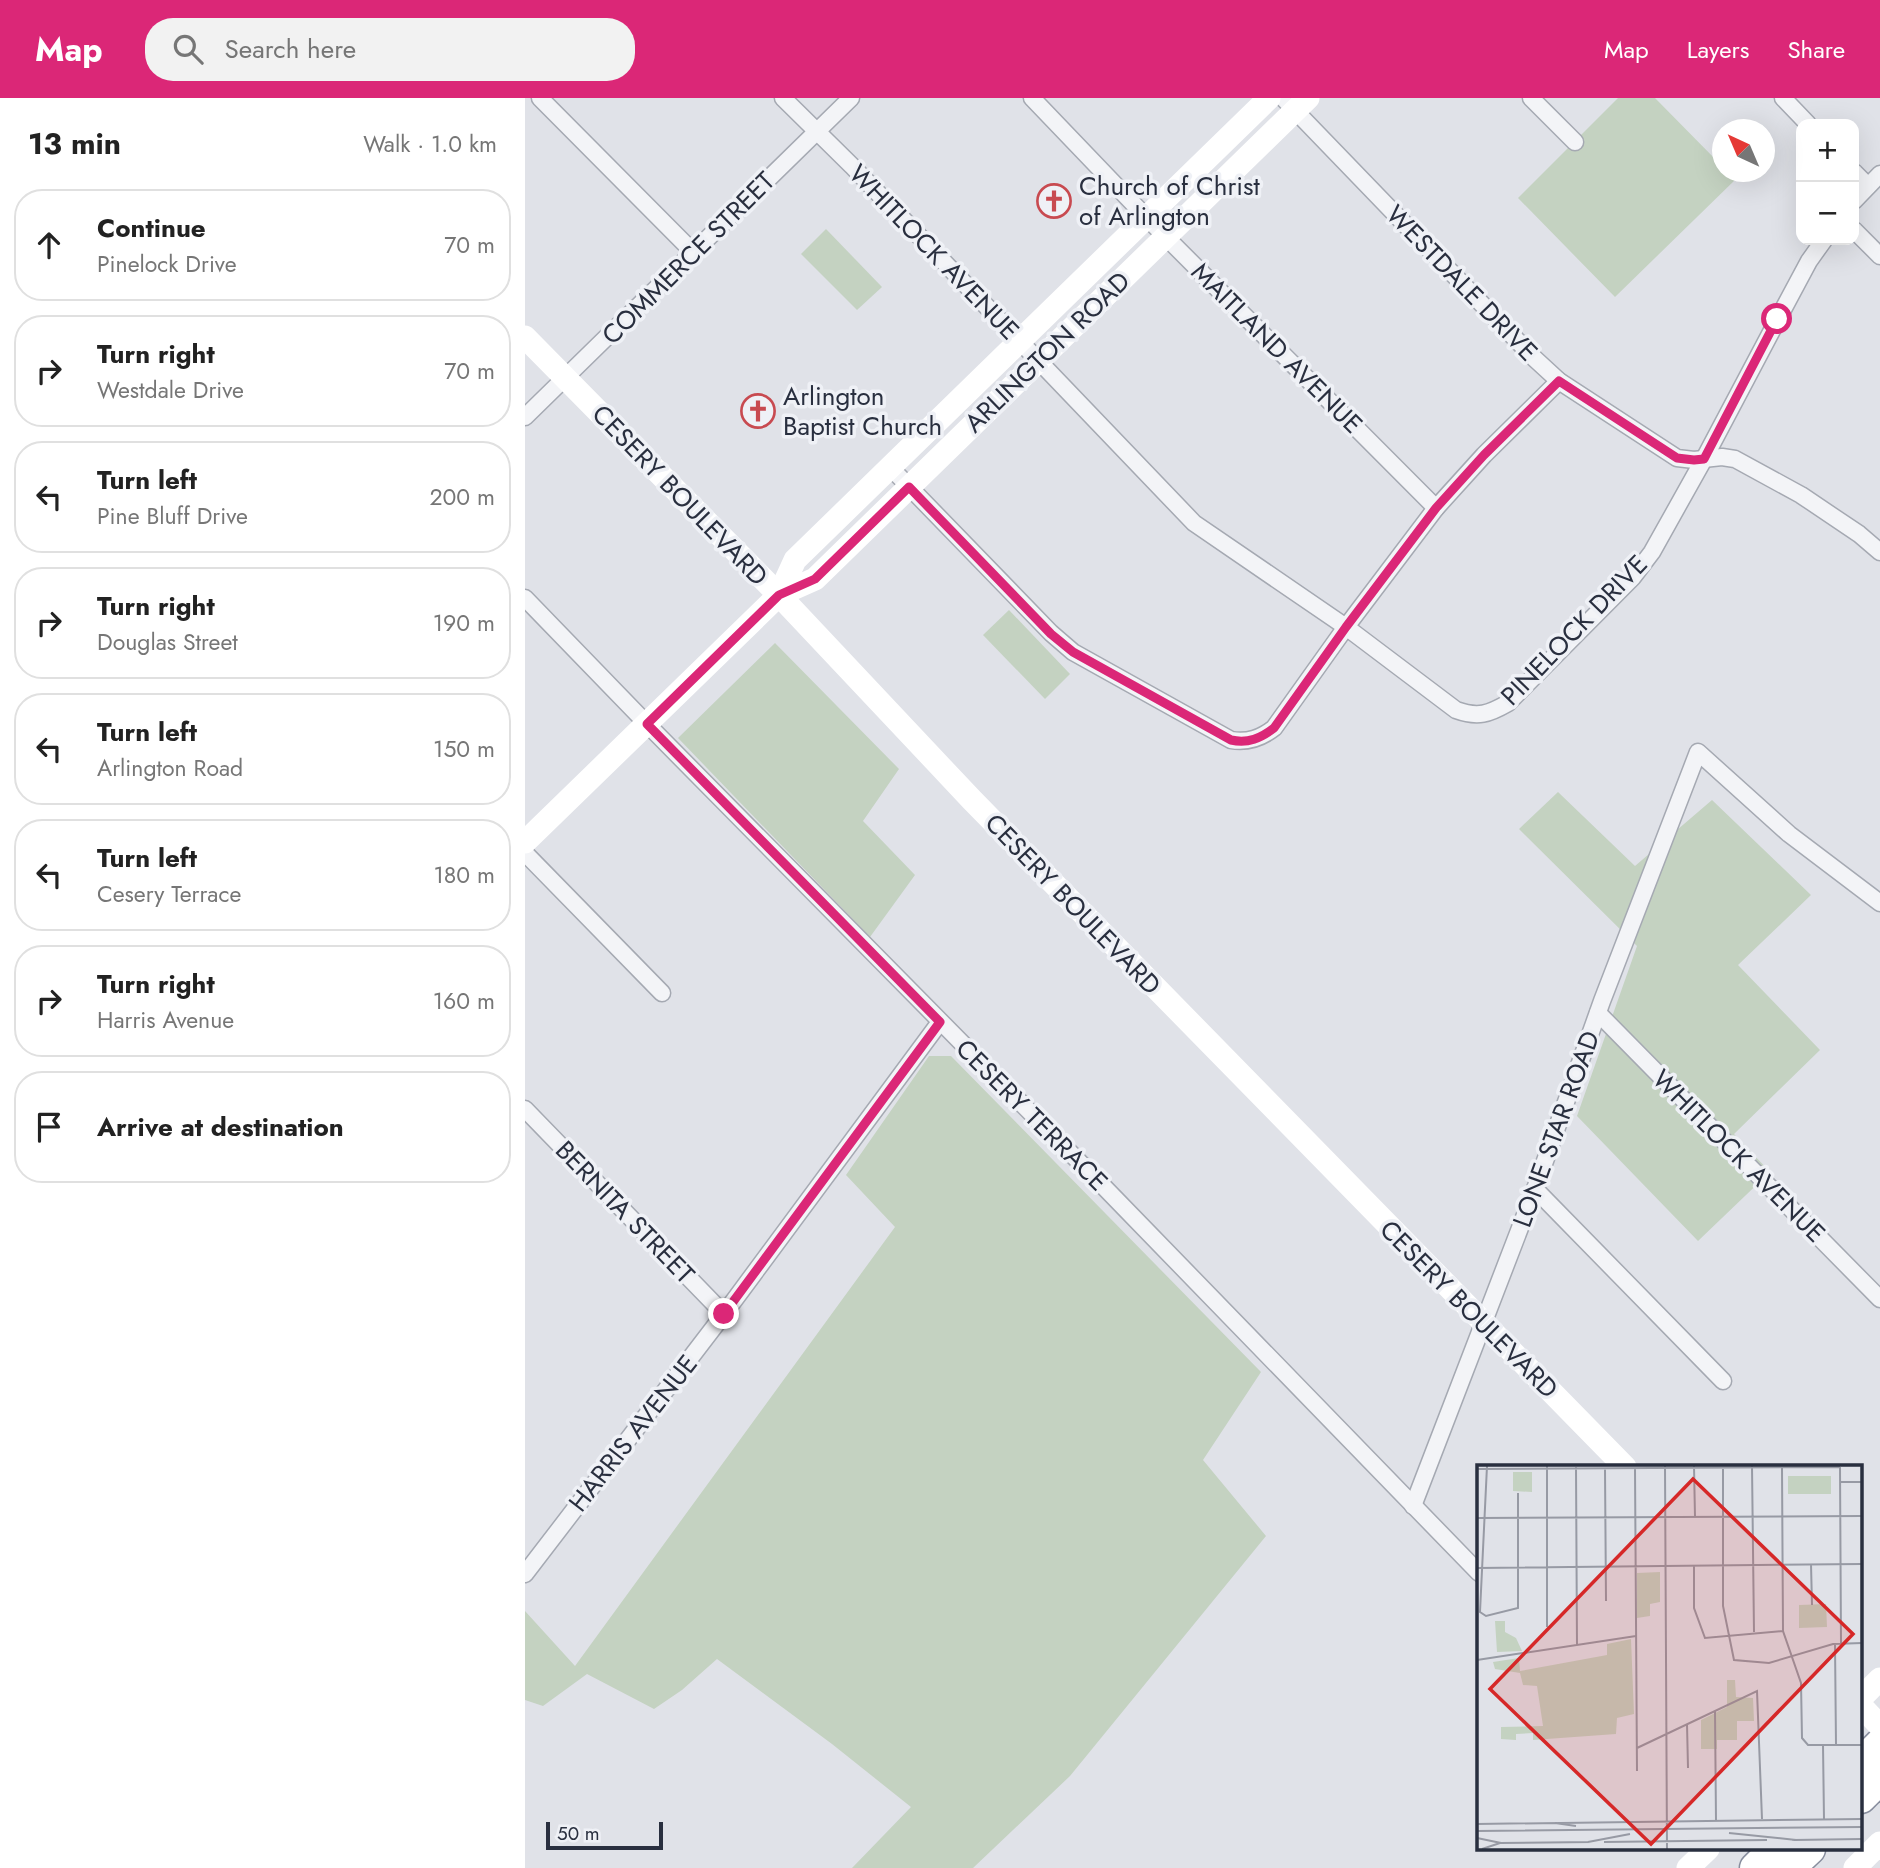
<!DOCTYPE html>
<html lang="en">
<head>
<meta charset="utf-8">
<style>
  :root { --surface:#fff; --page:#f2f2f2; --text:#222; --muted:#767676; --line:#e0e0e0; --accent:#db2777 }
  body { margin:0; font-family:Jost,sans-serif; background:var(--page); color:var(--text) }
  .controls { position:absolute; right:21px; top:21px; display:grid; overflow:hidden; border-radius:14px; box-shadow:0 7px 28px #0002 }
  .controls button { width:63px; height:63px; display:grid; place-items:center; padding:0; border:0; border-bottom:2px solid var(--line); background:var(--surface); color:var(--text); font:35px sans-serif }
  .compass { position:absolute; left:1187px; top:21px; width:63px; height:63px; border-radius:50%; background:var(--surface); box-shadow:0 7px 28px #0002; rotate:316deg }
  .scale { position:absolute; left:21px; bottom:18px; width:117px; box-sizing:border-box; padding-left:7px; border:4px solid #292f3f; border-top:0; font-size:19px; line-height:24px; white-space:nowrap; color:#292f3f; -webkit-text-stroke:5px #eff1f6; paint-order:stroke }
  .stop { position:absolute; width:21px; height:21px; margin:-16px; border:5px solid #db2777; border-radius:50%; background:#fff }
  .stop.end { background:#db2777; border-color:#fff; box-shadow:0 2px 7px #0008 }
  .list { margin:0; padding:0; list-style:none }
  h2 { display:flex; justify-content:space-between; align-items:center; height:91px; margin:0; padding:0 28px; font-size:30px }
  h2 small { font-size:23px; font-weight:400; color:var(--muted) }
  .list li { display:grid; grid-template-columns:46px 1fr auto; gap:21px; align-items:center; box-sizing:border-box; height:112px; margin:0 14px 14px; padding:0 14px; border:2px solid var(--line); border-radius:28px }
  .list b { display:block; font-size:26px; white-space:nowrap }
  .list p { margin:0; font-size:23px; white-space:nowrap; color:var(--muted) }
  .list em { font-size:23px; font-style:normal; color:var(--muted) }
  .icon { flex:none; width:38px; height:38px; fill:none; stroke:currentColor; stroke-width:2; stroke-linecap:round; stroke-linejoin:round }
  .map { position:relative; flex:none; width:1355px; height:1770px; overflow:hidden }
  header { display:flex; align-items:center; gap:42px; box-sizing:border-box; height:98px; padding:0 35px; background:var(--accent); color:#fff }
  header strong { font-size:33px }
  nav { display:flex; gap:38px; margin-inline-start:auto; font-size:24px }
  .search { width:490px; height:63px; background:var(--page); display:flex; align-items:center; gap:18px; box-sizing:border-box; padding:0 24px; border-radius:28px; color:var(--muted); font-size:26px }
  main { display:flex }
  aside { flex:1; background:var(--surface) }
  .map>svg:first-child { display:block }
  .green { fill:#c4d2c1 }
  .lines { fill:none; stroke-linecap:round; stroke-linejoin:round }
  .minor-casing { stroke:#a5a9b2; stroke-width:19 }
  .motorway-casing { stroke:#888e9e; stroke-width:33 }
  .minor { stroke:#f3f4f7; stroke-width:16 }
  .secondary { stroke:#fff; stroke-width:23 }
  .motorway { stroke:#fff; stroke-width:30 }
  .route { stroke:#db2777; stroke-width:9 }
  .labels { text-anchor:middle; stroke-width:7; stroke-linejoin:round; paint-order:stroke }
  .poi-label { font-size:26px; fill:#292f3f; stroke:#eff1f6; text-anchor:start }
  .street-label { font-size:26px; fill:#292f3f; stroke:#eff1f6 }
  .inset-road { fill:none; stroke:#979aa4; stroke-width:2 }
  .view { fill:#d62828; fill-opacity:0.15; stroke:#d62828; stroke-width:3.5 }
  .inset-edge { fill:none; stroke:#292f3f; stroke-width:3.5 }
</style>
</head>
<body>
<header>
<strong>Map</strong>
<div class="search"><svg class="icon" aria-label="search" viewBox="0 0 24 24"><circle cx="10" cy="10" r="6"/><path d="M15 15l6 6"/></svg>Search here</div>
<nav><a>Map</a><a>Layers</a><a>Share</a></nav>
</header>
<main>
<aside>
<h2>13 min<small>Walk · 1.0 km</small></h2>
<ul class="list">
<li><svg class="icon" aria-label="ahead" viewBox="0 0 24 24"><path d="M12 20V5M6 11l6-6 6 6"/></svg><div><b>Continue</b><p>Pinelock Drive</p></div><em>70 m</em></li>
<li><svg class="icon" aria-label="right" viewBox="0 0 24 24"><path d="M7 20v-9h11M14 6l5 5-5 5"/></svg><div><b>Turn right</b><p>Westdale Drive</p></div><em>70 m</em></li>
<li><svg class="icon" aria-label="left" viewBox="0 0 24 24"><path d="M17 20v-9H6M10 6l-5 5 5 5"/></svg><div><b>Turn left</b><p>Pine Bluff Drive</p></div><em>200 m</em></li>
<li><svg class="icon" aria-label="right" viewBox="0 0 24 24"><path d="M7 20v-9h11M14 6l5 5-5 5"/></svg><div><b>Turn right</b><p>Douglas Street</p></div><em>190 m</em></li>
<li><svg class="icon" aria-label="left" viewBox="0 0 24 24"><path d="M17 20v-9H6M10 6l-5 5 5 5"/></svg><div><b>Turn left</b><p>Arlington Road</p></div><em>150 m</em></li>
<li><svg class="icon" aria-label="left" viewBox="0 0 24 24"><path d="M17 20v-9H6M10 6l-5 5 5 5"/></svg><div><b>Turn left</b><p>Cesery Terrace</p></div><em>180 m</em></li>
<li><svg class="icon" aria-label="right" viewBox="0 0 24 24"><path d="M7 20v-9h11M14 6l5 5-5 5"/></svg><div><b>Turn right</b><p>Harris Avenue</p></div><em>160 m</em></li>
<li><svg class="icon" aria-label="arrive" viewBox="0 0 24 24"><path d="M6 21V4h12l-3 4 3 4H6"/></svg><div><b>Arrive at destination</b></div></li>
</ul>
</aside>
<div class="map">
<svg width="1355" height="1770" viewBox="0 0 1355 1770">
  <rect width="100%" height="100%" fill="#e0e2e8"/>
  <!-- green -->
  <g class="green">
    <path d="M1093 0H1130L1197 68 1198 74H1203L1211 81 1090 199 993 100Z"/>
    <path d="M301 131 357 189 332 212 276 156Z"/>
    <path d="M484 512 545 576 520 601 458 537Z"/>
    <path d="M250 545 374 671 338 723 390 777 345 839 153 640Z"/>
    <path d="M1033 694 1110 768 1187 702 1286 797 1213 867 1295 952 1209 1036 1245 1074 1173 1143 1052 1018 1112 848 994 731Z"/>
    <path d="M404 958H426L736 1274 678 1362 741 1438 545 1678 448 1770H327L386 1709 307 1646 192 1561 157 1592 129 1611 62 1576 18 1608 0 1602V1513L50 1568 370 1129 321 1077Z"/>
  </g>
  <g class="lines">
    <!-- minor casing -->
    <g class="minor-casing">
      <g id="minor">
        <path d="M15 0 168 154"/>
        <path d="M258 0 327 68 669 425 821 529 931 612C953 620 964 616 983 605L1108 479 1127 454 1179 361 1253 221 1284 163 1299 142"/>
        <path d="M507 0 622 120 911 410"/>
        <path d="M758 0 1009 260 1034 283 1152 360 1169 362 1197 359 1210 361 1276 397 1334 436 1355 454"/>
        <path d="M1006 0 1050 44"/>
        <path d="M1258 0 1283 26"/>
        <path d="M1329 74 1343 88"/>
        <path d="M1329 103 1355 76"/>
        <path d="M1329 132 1355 158"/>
        <path d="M0 319 326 0"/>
        <path d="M365 369 526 535 548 554 706 642C723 645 736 640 749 630L821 529 911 410 959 357 1034 283"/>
        <path d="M0 500 122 626 580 1090 954 1475"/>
        <path d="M0 755 137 895"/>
        <path d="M1073 915 1355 1201"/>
        <path d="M0 1011 199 1216"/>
        <path d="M1010 1091 1198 1283"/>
        <path d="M888 1408 1010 1091 1077 903 1173 654 1264 736 1355 805"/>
        <path d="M0 1476 199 1216 415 924"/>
      </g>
    </g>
    <!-- motorway casing -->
    <g class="motorway-casing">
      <g id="motorway">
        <path d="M1336 1665 1355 1646"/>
        <path d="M1336 1700 1355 1681"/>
        <path d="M1230 1770 1249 1751"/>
        <path d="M1265 1770 1285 1751"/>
      </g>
    </g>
    <!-- minor -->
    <use href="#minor" class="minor"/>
    <!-- secondary -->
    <g class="secondary">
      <path d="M0 239 254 497 447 702 1100 1369"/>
      <path d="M254 497 290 481 783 0"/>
      <path d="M0 744 254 497 270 462 744 0"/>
      <path d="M1336 1600 1355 1581"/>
      <path d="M1336 1608 1355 1628"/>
      <path d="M1163 1770 1183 1751"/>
      <path d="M1330 1770 1355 1745"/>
    </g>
    <!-- motorway -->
    <use href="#motorway" class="motorway"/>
  </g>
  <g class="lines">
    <!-- route -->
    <path class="route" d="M199 1216 415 924 122 626 254 497 290 481 384 389 526 536 548 554 706 642C723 646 736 640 749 630L821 529 911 410 959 357 1034 283 1152 360 1169 362 1179 361 1252 221"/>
  </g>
  <!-- icons -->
  <defs>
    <g id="church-ring" transform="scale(1.75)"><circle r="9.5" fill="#eff1f6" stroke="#c84a50" stroke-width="1.5"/><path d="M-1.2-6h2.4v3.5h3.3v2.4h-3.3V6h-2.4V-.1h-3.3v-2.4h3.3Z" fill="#c84a50"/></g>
  </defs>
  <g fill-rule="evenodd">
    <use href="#church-ring" x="529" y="103"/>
    <use href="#church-ring" x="233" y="313"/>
  </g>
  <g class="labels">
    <!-- poi labels -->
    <g class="poi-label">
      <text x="554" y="97">Church of Christ<tspan x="554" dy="30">of Arlington</tspan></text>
      <text x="258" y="307">Arlington<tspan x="258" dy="30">Baptist Church</tspan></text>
    </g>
    <!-- street labels -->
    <g class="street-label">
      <text transform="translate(409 154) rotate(46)" y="9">WHITLOCK AVENUE</text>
      <text transform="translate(163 160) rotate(-45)" y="9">COMMERCE STREET</text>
      <text transform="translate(937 185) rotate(46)" y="9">WESTDALE DRIVE</text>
      <text transform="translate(752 250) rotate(45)" y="9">MAITLAND AVENUE</text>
      <text transform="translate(522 254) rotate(-44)" y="9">ARLINGTON ROAD</text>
      <text transform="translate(155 397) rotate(46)" y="9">CESERY BOULEVARD</text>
      <text transform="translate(1049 532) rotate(-46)" y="9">PINELOCK DRIVE</text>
      <text transform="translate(548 806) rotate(46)" y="9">CESERY BOULEVARD</text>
      <text transform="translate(507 1017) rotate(45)" y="9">CESERY TERRACE</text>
      <text transform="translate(1031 1031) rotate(-70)" y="9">LONE STAR ROAD</text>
      <text transform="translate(1214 1058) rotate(45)" y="9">WHITLOCK AVENUE</text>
      <text transform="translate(100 1114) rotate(46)" y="9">BERNITA STREET</text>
      <text transform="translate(944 1211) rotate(45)" y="9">CESERY BOULEVARD</text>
      <text transform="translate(108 1335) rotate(-52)" y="9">HARRIS AVENUE</text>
    </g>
  </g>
  <!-- overview -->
  <g transform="translate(952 1367)">
    <rect width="385" height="385" fill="#e0e2e8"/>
    <path d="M36 7H55V27L36 26ZM311 11H354V29H311ZM183 107V137L173 139V151L160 153V108ZM349 139 350 162 322 163V140ZM18 156H28V167L39 173 45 186 20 187ZM154 174 157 249 140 253 139 269 56 275V268L39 269V275L24 274V262L66 261 60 221 46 220 43 208 18 204 16 197 42 193 43 206 130 190V179ZM250 215H258L259 232 276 233 277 256H260V275H240V284H224V255L250 242Z" fill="#c4d2c1"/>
    <path class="inset-road" d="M10 1 3 147 9 151 41 143V28M70 1V162M188 1 190 384M217 1 218 52M275 1 277 167M99 2 100 181M246 2V141L257 195 292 198 356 179 385 178M363 2 364 178M158 3 160 306M305 3 306 166 324 218 325 273 331 280H385M0 4 363 2M128 4 129 136M363 17H385M0 53 385 51M334 99 335 140M217 101V143L228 173 306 166M0 103 385 99M358 179 359 280M0 195 159 171M238 246 239 355M210 259 211 303M346 280 347 354M160 283 280 226 285 354M78 358 99 361M0 359 385 354M0 366 385 362M252 368 319 375M0 373 24 378M316 375 385 374M111 377 153 369M127 377 290 375M5 384 23 378 115 377"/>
    <path class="view" d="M216 14 376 169 174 379 13 224Z"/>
    <rect width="385" height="385" class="inset-edge"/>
  </g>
</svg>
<div class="controls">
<button>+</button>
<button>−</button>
</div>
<svg class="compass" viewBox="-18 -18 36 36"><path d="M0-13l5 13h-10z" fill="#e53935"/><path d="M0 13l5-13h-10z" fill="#767676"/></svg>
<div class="scale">50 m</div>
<div class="stop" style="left:1252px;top:221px"></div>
<div class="stop end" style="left:199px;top:1216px"></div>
</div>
</main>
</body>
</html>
